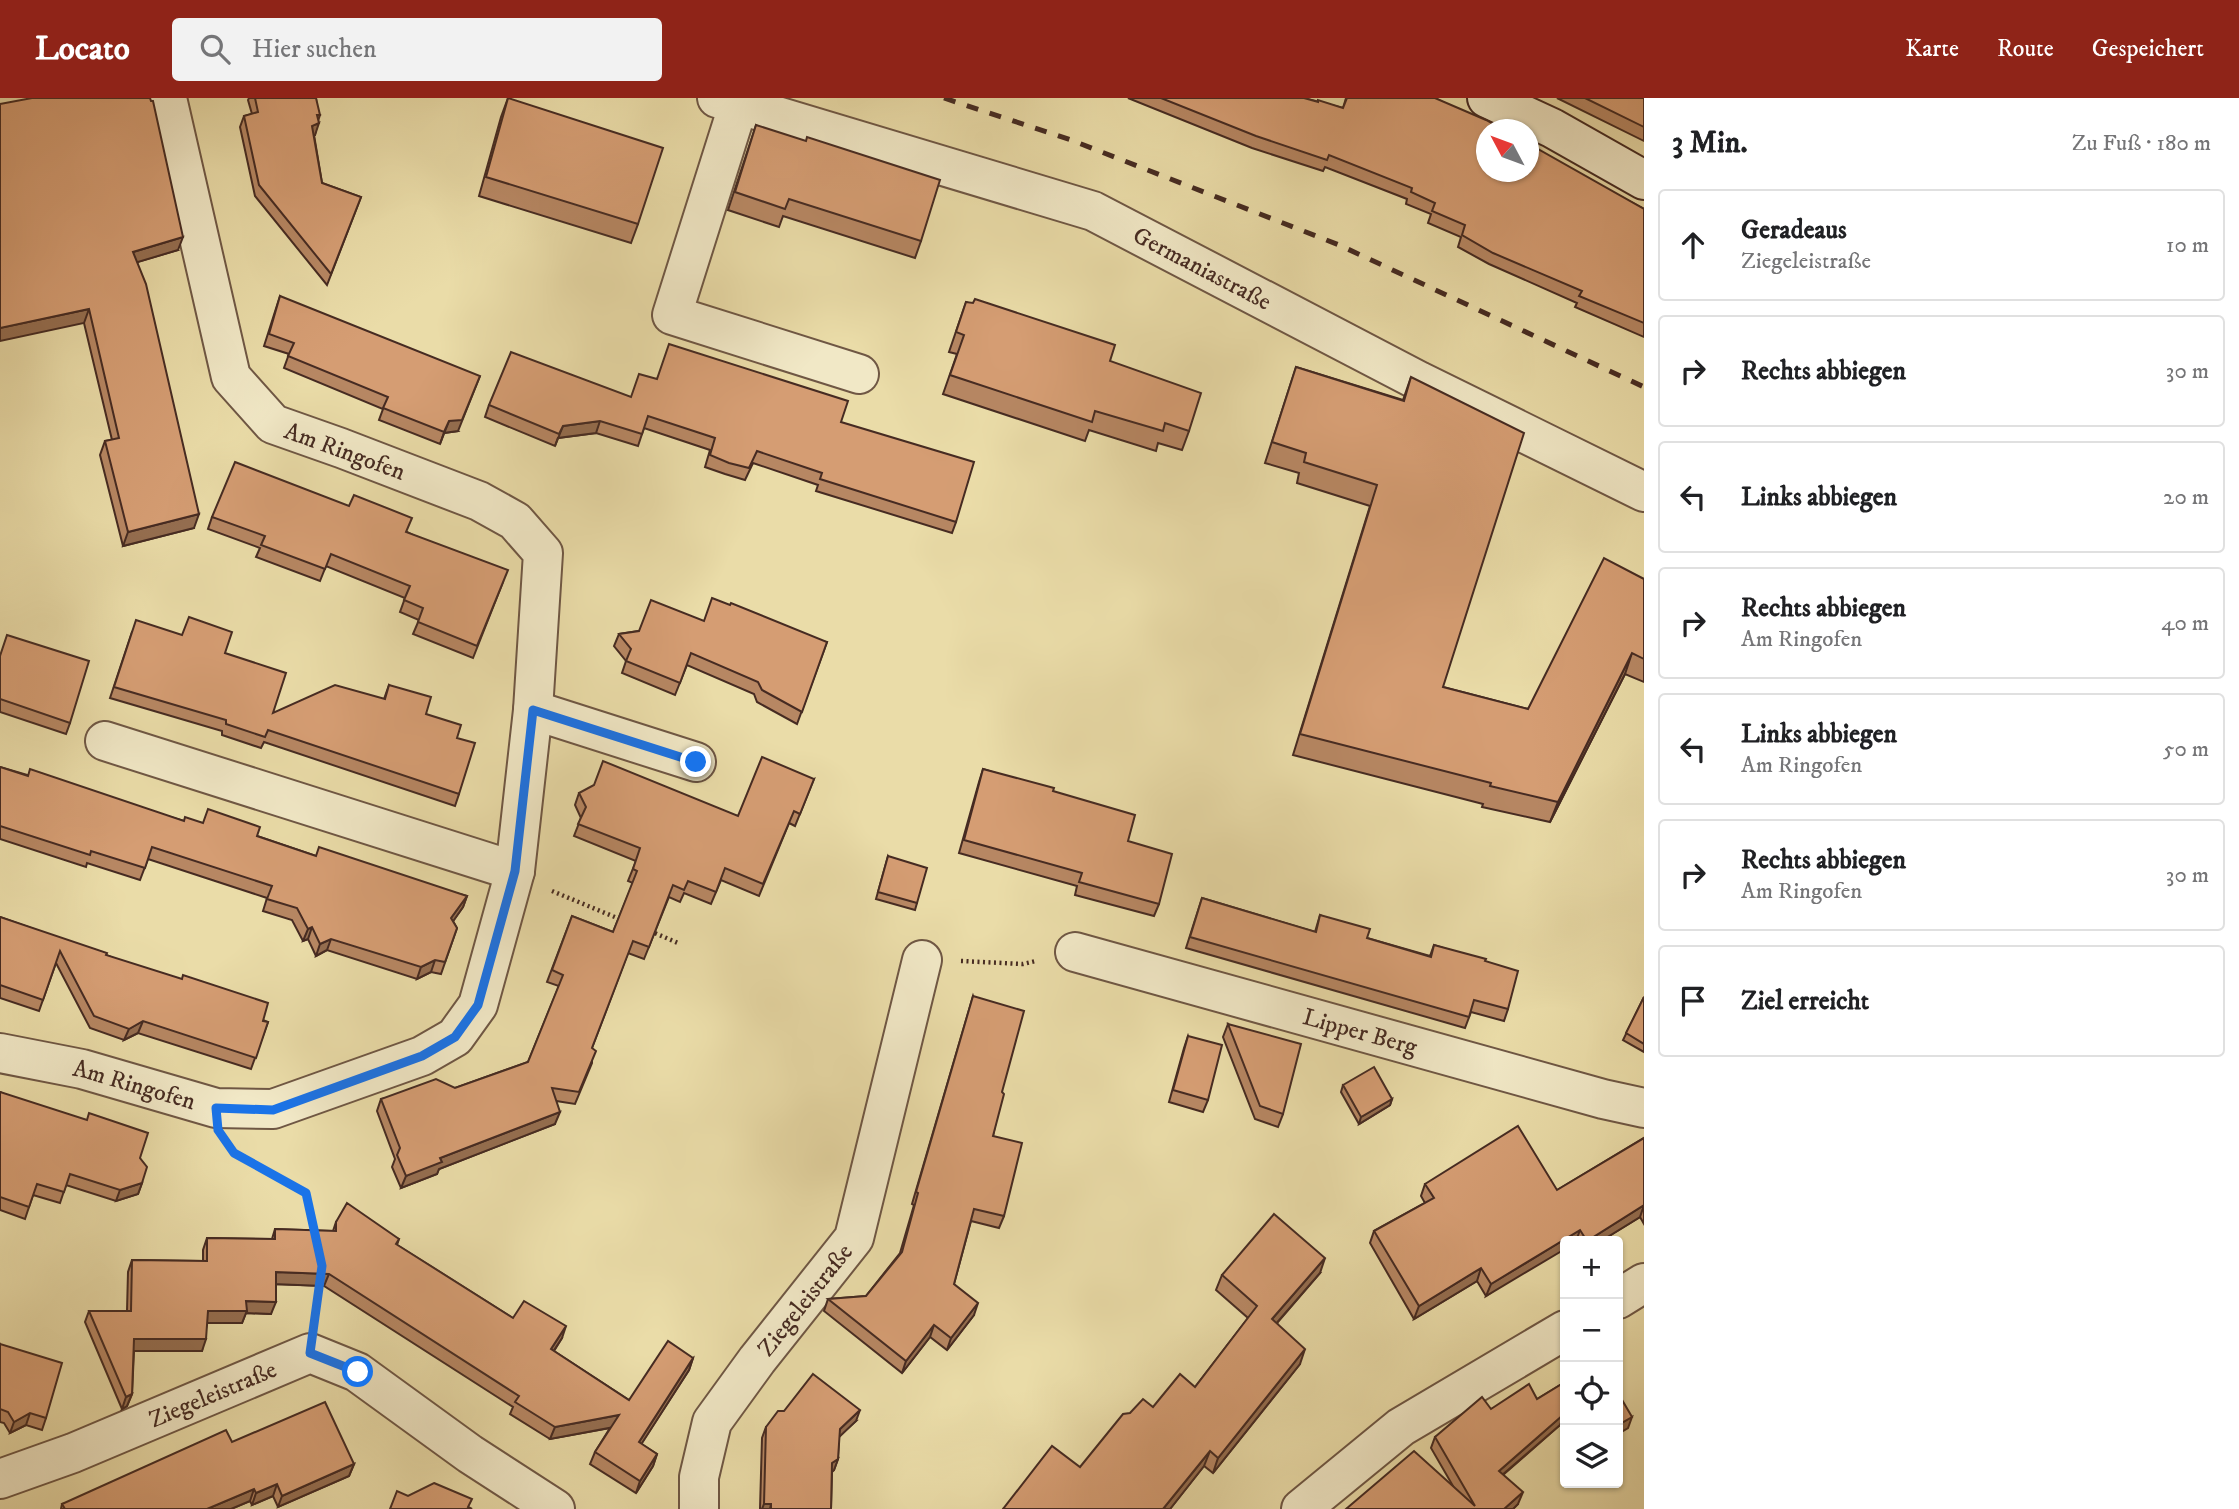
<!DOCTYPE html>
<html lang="de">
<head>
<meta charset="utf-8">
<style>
  :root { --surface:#fff; --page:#f2f2f2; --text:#202124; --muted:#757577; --line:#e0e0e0; --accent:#8f2418 }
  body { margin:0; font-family:"IM FELL DW Pica",serif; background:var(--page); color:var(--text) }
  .controls { position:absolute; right:21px; bottom:21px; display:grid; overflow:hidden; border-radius:7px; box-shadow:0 2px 5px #0004 }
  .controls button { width:63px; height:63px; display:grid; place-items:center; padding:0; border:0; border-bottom:2px solid var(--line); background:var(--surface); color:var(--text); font:35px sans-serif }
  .compass { position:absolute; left:1476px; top:21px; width:63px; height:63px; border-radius:50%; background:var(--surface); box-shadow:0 2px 5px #0004; rotate:311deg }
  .stop { position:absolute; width:21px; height:21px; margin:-16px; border:5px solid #1a73e8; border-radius:50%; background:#fff }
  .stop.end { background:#1a73e8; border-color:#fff; box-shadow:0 2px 7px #0008 }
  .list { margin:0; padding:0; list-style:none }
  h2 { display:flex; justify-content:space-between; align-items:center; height:91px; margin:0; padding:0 28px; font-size:30px }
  h2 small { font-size:23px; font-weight:400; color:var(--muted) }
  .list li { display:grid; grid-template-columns:46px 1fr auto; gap:21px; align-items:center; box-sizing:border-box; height:112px; margin:0 14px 14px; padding:0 14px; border:2px solid var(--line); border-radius:7px }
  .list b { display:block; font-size:26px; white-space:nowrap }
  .list p { margin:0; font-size:23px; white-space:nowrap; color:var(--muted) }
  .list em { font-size:23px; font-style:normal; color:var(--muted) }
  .icon { flex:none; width:38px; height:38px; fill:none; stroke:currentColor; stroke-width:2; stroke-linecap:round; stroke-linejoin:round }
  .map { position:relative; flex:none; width:1644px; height:1411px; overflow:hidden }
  header { display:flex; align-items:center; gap:42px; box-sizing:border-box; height:98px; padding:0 35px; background:var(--accent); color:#fff }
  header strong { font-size:33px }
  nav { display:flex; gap:38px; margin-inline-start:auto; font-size:24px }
  .search { width:490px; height:63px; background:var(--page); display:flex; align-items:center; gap:18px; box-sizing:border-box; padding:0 24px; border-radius:7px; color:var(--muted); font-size:26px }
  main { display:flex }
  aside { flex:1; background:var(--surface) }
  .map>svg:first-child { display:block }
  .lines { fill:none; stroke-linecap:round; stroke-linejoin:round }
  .street-casing { stroke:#6f5744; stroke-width:42 }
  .secondary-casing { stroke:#462b22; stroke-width:42 }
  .path { stroke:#462b22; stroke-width:4.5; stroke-dasharray:2 3.5; stroke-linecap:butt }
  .street { stroke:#f1e8c6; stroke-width:38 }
  .secondary { stroke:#f1e8c6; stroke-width:38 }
  .rail { stroke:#462b22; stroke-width:5; stroke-dasharray:12 12; stroke-linecap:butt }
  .wall { fill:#b78763; stroke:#462b22; stroke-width:2 }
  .shaded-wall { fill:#956e50; stroke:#462b22; stroke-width:2 }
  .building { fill:#d59d73; stroke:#462b22; stroke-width:2 }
  .route { stroke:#1a73e8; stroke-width:9 }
  .labels { text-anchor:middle; stroke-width:6; stroke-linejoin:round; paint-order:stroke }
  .street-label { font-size:24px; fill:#462b22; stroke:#f1e8c6 }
</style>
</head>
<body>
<header>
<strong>Locato</strong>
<div class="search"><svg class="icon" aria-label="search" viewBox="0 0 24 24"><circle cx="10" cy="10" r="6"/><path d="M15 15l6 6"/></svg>Hier suchen</div>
<nav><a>Karte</a><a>Route</a><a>Gespeichert</a></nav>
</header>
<main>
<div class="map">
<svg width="1644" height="1411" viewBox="0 0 1644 1411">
  <rect width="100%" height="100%" fill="#eadca8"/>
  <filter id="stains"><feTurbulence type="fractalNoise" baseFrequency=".00286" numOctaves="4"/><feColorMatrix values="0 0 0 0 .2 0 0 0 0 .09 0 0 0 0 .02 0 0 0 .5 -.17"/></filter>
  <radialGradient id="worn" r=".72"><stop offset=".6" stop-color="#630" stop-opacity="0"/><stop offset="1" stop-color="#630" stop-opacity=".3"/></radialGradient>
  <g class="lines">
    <!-- street casing -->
    <g class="street-casing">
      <g id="street">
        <path id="s1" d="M717 0 1093 113 1419 283 1644 394"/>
        <path d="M738 8 672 217 859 276"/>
        <path d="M533 612 696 664"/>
        <path d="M105 643 515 773"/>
        <path id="s2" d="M1075 854 1603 1001 1644 1010"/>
        <path id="s3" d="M0 955 82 971 216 1010 273 1011 422 958 455 939 478 907 515 773 533 612 543 455 515 423 479 403 341 350 273 326 231 279 167 0"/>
        <path d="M1618 1201 1644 1185"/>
        <path id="s4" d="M0 1381 73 1355 310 1255 357 1274 470 1356 555 1411"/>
        <path id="s5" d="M699 1411V1379L712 1324 757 1262 854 1140 922 862"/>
        <path d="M1301 1411 1401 1329 1565 1232"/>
      </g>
    </g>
    <!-- secondary casing -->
    <g class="secondary-casing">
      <path id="secondary" d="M1487 0 1552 30 1644 82"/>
    </g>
    <!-- path -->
    <g class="path">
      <path d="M552 793 622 822"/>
      <path d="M650 833 678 845"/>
      <path d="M961 863 1023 866 1036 863"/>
      <path d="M231 1050 234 1055 306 1095 315 1137"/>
      <path d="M315 1216 320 1183"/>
    </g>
    <!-- street -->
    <use href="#street" class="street"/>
    <!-- secondary -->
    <use href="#secondary" class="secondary"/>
    <!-- rail -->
    <path class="rail" d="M944 0 1071 42 1339 147 1644 289"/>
  </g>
  <!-- wall -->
  <g class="wall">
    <path d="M249 0H316L318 22 315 37H314L322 85 361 99 327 187 255 98 240 29 244 18 252 16 248 2Z"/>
    <path d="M508 0 638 126 631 145 479 98 501 19Z"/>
    <path d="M1128 0H1304L1343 10 1346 0H1435L1644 111V239L1575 209 1577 205 1489 166 1458 149 1461 139 1428 125 1431 116 1406 106 1407 101 1325 69 1323 73 1252 50Z"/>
    <path d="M1557 0H1644V43Z"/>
    <path d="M0 6 178 152 137 164 194 430 123 448 100 357 105 343 112 342 84 225Z"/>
    <path d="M756 27 921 143 915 160 783 118 779 129 728 112Z"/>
    <path d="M280 198 458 333 444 335 440 346 379 322 383 311 284 270 289 256 264 248Z"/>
    <path d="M966 204 1110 263 1189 333 1182 352 1158 345 1156 353 1089 332 1085 343 943 296 957 256 949 254Z"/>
    <path d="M1296 269 1403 302 1411 279 1443 589 1528 611 1644 481V584L1625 576 1550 724 1482 709 1483 706 1293 657 1370 408 1297 385 1299 375 1265 365Z"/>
    <path d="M656 281 841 324 956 424 952 435 816 393 818 387 753 365 745 382 725 376 705 369 710 352 644 330 638 348 596 335 558 340 555 348 485 319 489 307 631 299Z"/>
    <path d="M212 419 407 434 503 484 473 560 413 536 419 522 400 514 405 500 326 468 320 483 256 459 260 450 208 431Z"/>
    <path d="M704 523 827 544 797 626 757 604 754 596 687 567 675 597 622 575 626 563 614 548 619 536Z"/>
    <path d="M132 534 225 555 273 615 384 601 389 587 457 640 459 696 455 708 264 644 261 650 222 637V633L110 600Z"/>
    <path d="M0 557 70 625 66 636 0 614Z"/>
    <path d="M0 669 184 723 203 725 257 738 316 758 467 798 463 809 453 823 457 830 441 876 431 874 417 881 327 852 316 858 308 841 303 843 292 822 263 813 267 800 148 761 140 782 87 765 86 769 0 741Z"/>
    <path d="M983 671 1053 693 1128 743 1159 806 1154 818 1075 797 1077 788 959 755 979 684Z"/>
    <path d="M814 681 795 728 789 725 759 798 721 782 711 806 684 795 680 804 669 799 644 861 628 855 592 950V965L575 1006 556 1003 555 1026 439 1071 437 1076 401 1090 392 1069 395 1061 377 1013 381 1001 455 990 528 964 559 888 547 884 572 818 613 834 633 785 628 783 636 763 574 738 581 720 575 707 579 695 738 718Z"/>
    <path d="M888 758 917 805 915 812 876 801Z"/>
    <path d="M1202 800 1315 834 1320 817 1367 840 1430 858 1434 847 1485 863 1508 911 1504 923 1471 914 1465 930 1186 850Z"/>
    <path d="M0 819 106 857 268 924 251 971 138 935 124 942 90 930 56 865 39 913 0 900Z"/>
    <path d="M973 898 1002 994 993 1038 1004 1118 999 1130 971 1123 954 1186 974 1217 947 1252 930 1239 902 1275 824 1213 828 1201 866 1198 900 1155 914 1107 912 1106Z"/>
    <path d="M1644 899V954L1623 942Z"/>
    <path d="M1228 926 1283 1016 1278 1029 1255 1021 1223 939Z"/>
    <path d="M1188 938 1208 1002 1203 1014 1169 1004 1184 950Z"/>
    <path d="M1343 987 1392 1001 1390 1007 1359 1026 1341 994Z"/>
    <path d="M0 994 140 1060 142 1085 138 1096 116 1103 66 1087 60 1105 33 1097 25 1121 0 1112Z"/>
    <path d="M1644 1040V1126L1640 1119 1601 1143H1565L1486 1198 1477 1183 1414 1221 1370 1145 1374 1133 1425 1105 1421 1098 1425 1086 1557 1092Z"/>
    <path d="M336 1124 399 1141 397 1147 513 1220 562 1240 554 1253 629 1302 693 1260 689 1272 641 1346 657 1356 653 1368 636 1395 590 1366 595 1354 610 1330 550 1341 510 1316 513 1309 324 1188 276 1186 271 1216 246 1215 242 1225H207L202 1253H134L132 1296 127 1308 122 1311 85 1224 89 1213H127L128 1174 132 1162 203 1163V1152L207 1140 272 1141 275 1131 333 1133Z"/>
    <path d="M1320 1175 1277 1225 1300 1266 1213 1375 1204 1368 1170 1411H1003L1080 1369 1153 1309 1195 1289 1248 1220 1216 1192 1222 1177Z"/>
    <path d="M0 1246 46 1320 42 1332 26 1327 10 1335 4 1325 0 1324Z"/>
    <path d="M1565 1284V1337L1560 1327 1503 1377 1518 1406 1513 1411H1346L1453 1388 1431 1350 1435 1339 1491 1311 1537 1301Z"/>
    <path d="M856 1323 839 1338 838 1361 834 1372 832 1374 831 1411H760L762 1340 766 1329Z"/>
    <path d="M354 1366 349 1378 278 1409 273 1398 252 1407 250 1403 231 1411H61L62 1406Z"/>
  </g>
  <!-- shaded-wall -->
  <g class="shaded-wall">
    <path d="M317 17H320L317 26 319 25 315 37 308 39Z"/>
    <path d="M183 139 178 152 128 167 133 154Z"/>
    <path d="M89 211 84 225 0 243V230Z"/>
    <path d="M480 278 458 333 444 335 440 346 449 323Z"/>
    <path d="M600 323 596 335 558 340 555 348 563 328Z"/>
    <path d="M199 416 194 430 123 448 128 434Z"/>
    <path d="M1632 555 1625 576 1550 724 1558 704Z"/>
    <path d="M467 798 463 809 447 832 451 820Z"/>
    <path d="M312 829 308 841 303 843 308 831Z"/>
    <path d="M331 841 327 852 316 858 320 846Z"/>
    <path d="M435 862 431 874 417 881 421 869Z"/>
    <path d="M143 923 138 935 124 942 129 931Z"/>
    <path d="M1392 1001 1390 1007 1359 1026 1361 1019Z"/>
    <path d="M560 1014 555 1026 439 1071 437 1076 401 1090 406 1078 440 1060Z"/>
    <path d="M142 1085 138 1096 116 1103 120 1092Z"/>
    <path d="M1644 1107 1640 1119 1601 1143H1587Z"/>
    <path d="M1580 1132 1576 1143H1565V1151L1486 1198 1491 1186Z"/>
    <path d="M1325 1160 1320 1175 1267 1236 1272 1221Z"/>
    <path d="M1481 1170 1477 1183 1414 1221 1419 1208Z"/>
    <path d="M276 1174 329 1176 324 1188 272 1186Z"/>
    <path d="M246 1203 276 1204 271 1216 246 1215 242 1225H203L208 1213Z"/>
    <path d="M978 1205 974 1217 947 1252 951 1240Z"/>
    <path d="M934 1227 930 1239 902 1275 906 1263Z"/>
    <path d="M566 1228 562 1240 547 1263 551 1251Z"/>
    <path d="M134 1241H206L202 1253H130Z"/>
    <path d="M1305 1251 1300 1266 1213 1375 1218 1360Z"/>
    <path d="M693 1260 689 1272 635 1356 639 1344Z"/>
    <path d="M132 1296 127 1308 122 1311 126 1299Z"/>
    <path d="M860 1312 856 1323 836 1342 840 1331Z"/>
    <path d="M30 1315 26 1327 10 1335 14 1324Z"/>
    <path d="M1564 1316 1560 1327 1494 1384 1499 1373Z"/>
    <path d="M619 1317 614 1329 550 1341 555 1329Z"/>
    <path d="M1632 1319 1628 1330 1618 1336V1327Z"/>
    <path d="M1210 1353 1204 1368 1170 1411H1163Z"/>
    <path d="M657 1356 653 1368 636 1395 640 1383Z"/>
    <path d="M838 1361 834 1372 828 1376 832 1365Z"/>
    <path d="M354 1366 349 1378 278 1409 282 1398Z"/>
    <path d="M277 1386 273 1398 252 1407 256 1395Z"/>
    <path d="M254 1391 250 1403 231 1411H207Z"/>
    <path d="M1523 1394 1518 1406 1513 1411H1504Z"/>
    <path d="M764 1406H771L770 1411H762Z"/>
  </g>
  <!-- building -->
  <g class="building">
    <path d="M32 0H150L151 3H153L183 139 133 154 146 186 199 416 128 434 105 343 119 340 89 211 0 230V6Z"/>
    <path d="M255 0H316L320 17H317L319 25 312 28 322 85 361 99 331 176 259 87 244 18 258 14Z"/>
    <path d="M508 0 663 50 638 126 486 79Z"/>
    <path d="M1161 0H1304L1318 4V2L1343 10 1347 0H1435L1486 22 1504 32H1487V74H1529V46L1644 111V225L1579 198 1582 193 1493 155 1462 137 1465 127 1432 113 1435 105 1411 94 1412 90 1329 57 1327 62 1256 38Z"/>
    <path d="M1585 0H1644V29Z"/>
    <path d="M756 27 806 43 807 39 940 82 921 143 789 101 785 111 735 94Z"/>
    <path d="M280 198 480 278 462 322 449 323 444 334 383 310 388 299 288 258 294 245 269 236Z"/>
    <path d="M975 201 1115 247 1110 263 1201 295 1189 333 1165 325 1163 333 1095 313 1092 324 950 277 964 237 956 234 966 204 973 205Z"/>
    <path d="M669 246 848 303 841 324 974 364 956 424 820 381 822 375 757 353 749 370 729 365 710 357 715 340 648 318 642 336 600 323 563 328 559 336 489 307 511 254 631 299 639 276 657 281Z"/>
    <path d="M1296 269 1404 303 1411 279 1524 335 1443 589 1528 611 1604 460 1644 481V561L1632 555 1558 704 1490 688 1491 685 1300 636 1377 387 1304 364 1306 355 1272 344Z"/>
    <path d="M235 364 349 408 354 397 412 420 406 434 508 472 477 548 418 524 423 510 404 502 410 488 331 456 325 471 261 447 265 438 212 419Z"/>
    <path d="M712 500 730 507 731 505 827 544 802 614 762 592 758 584 691 555 680 585 626 563 631 551 619 536 639 533 651 502 704 523Z"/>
    <path d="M189 519 232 534 225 555 286 575 273 615 335 587 385 601 389 587 431 599 426 616 461 627 457 640 475 645 459 696 268 632 265 639 226 626V622L114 589 136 522 182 537Z"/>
    <path d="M7 537 89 563 70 625 0 601V558Z"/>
    <path d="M762 659 814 681 800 716 794 713 763 786 725 770 716 794 688 783 684 792 673 787 649 849 633 843 592 950 596 953 579 994 552 990 560 1014 440 1060 442 1064 406 1078 397 1057 400 1050 381 1001 436 981 455 990 528 964 563 877 552 872 572 818 613 834 637 773 633 771 640 750 578 726 586 709 579 695 594 687 603 663 738 718Z"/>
    <path d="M0 669 28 678 30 671 184 723 185 719 203 725 208 711 260 729 257 738 316 758 319 749 467 798 451 820 457 830 445 864 435 862 421 869 331 841 320 846 312 829 308 831 297 810 267 801 272 788 152 749 145 770 91 753 90 757 0 728Z"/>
    <path d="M983 671 1054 690 1053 693 1135 717 1128 743 1172 756 1159 806 1079 784 1082 775 964 742Z"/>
    <path d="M888 758 927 770 917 805 878 794Z"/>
    <path d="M1202 800 1316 834 1320 817 1370 831 1367 840 1431 859 1434 847 1486 861 1485 863 1518 873 1508 911 1474 902 1469 919 1190 839Z"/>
    <path d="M0 819 107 855 106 857 182 881 183 877 268 905 263 923 268 924 256 960 143 923 129 931 94 918 60 853 43 902 0 887Z"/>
    <path d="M973 898 1024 913 1002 994 1004 996 993 1038 1022 1045 1004 1118 974 1111 954 1186 978 1205 951 1240 934 1227 906 1263 828 1201 866 1198 902 1154 918 1095 916 1094Z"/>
    <path d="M1644 899V946L1626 935Z"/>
    <path d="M1228 926 1301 946 1283 1016 1260 1008Z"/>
    <path d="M1188 938 1222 947 1208 1002 1173 992Z"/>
    <path d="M1374 969 1392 1001 1361 1019 1343 987Z"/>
    <path d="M0 994 87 1022 89 1015 148 1035 140 1060 147 1069 142 1085 120 1092 70 1076 64 1094 37 1086 29 1109 0 1099Z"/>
    <path d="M1518 1028 1557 1092 1644 1040V1107L1587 1143 1580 1132 1491 1186 1481 1170 1419 1208 1374 1133 1434 1100 1425 1086Z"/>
    <path d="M347 1105 399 1141 396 1146 513 1220 524 1203 566 1228 551 1251 629 1302 668 1243 693 1260 639 1344 657 1356 640 1383 595 1354 619 1317 555 1329 515 1304 519 1298 329 1176 276 1174V1204L246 1203 247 1213H208L206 1241H134L132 1296 126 1299 89 1213H131L132 1162 207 1163V1140L275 1141V1131L336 1133V1124Z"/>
    <path d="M1274 1116 1325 1160 1272 1221 1305 1251 1218 1360 1210 1353 1163 1411H1003L1052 1348 1080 1369 1123 1316 1130 1315 1143 1301 1153 1309 1180 1276 1195 1289 1257 1208 1222 1177Z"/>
    <path d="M0 1246 62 1265 46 1320 30 1315 14 1324 8 1314 0 1311Z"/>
    <path d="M813 1276 860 1312 840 1331 838 1361 832 1365 831 1411H771V1406H764L766 1329 778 1313H784Z"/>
    <path d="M1565 1284V1318L1564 1316 1499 1373 1523 1394 1504 1411H1346L1414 1353 1475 1408 1435 1339 1482 1299 1491 1311 1529 1286 1537 1301Z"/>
    <path d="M1618 1295 1632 1319 1618 1327Z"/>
    <path d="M325 1304 354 1366 282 1398 277 1386 256 1395 254 1391 207 1411H65L62 1406 226 1332 232 1344Z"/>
    <path d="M434 1385 472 1401 468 1409 472 1411H390L397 1393 408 1398Z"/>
  </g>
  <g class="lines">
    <!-- route -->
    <path class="route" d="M358 1274 310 1255 322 1168 306 1095 234 1055 218 1032 216 1010 273 1012 422 958 455 939 478 907 515 773 533 612 696 664"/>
  </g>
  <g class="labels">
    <!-- street labels -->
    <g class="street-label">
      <text dy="8" stroke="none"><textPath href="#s1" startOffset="516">Germaniastraße</textPath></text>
      <text transform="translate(345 353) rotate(20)" y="8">Am Ringofen</text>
      <text dy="8" stroke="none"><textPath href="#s2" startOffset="296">Lipper Berg</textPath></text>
      <text dy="8" stroke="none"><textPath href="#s3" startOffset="138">Am Ringofen</textPath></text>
      <text dy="8" stroke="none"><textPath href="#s5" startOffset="242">Ziegeleistraße</textPath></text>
      <text dy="8" stroke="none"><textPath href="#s4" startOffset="229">Ziegeleistraße</textPath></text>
    </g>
  </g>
  <rect width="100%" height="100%" filter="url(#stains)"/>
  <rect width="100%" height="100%" fill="url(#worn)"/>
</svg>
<div class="controls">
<button>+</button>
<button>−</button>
<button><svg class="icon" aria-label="locate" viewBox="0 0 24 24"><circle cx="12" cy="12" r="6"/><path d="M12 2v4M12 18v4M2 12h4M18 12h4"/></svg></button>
<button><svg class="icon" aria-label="layers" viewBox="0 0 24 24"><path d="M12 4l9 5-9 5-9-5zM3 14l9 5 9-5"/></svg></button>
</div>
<svg class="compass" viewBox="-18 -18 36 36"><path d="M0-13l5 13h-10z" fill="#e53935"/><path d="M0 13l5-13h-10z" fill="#757577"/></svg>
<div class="stop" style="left:358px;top:1274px"></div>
<div class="stop end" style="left:696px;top:664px"></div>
</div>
<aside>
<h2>3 Min.<small>Zu Fuß · 180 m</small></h2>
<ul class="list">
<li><svg class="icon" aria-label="ahead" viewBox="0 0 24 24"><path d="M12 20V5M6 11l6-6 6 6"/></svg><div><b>Geradeaus</b><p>Ziegeleistraße</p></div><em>10 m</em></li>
<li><svg class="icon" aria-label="right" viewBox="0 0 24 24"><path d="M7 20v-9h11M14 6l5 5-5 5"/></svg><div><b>Rechts abbiegen</b></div><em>30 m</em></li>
<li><svg class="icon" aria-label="left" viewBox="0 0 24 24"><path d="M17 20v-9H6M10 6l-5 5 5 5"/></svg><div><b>Links abbiegen</b></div><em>20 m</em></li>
<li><svg class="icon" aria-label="right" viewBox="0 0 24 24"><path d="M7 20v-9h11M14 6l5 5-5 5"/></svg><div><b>Rechts abbiegen</b><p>Am Ringofen</p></div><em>40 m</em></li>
<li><svg class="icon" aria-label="left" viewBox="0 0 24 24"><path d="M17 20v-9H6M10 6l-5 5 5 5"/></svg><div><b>Links abbiegen</b><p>Am Ringofen</p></div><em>50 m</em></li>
<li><svg class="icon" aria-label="right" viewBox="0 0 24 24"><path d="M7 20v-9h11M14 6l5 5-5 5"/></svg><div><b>Rechts abbiegen</b><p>Am Ringofen</p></div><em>30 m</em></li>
<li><svg class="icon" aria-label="arrive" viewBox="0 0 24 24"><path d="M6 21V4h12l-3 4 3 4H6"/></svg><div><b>Ziel erreicht</b></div></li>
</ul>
</aside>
</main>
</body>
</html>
